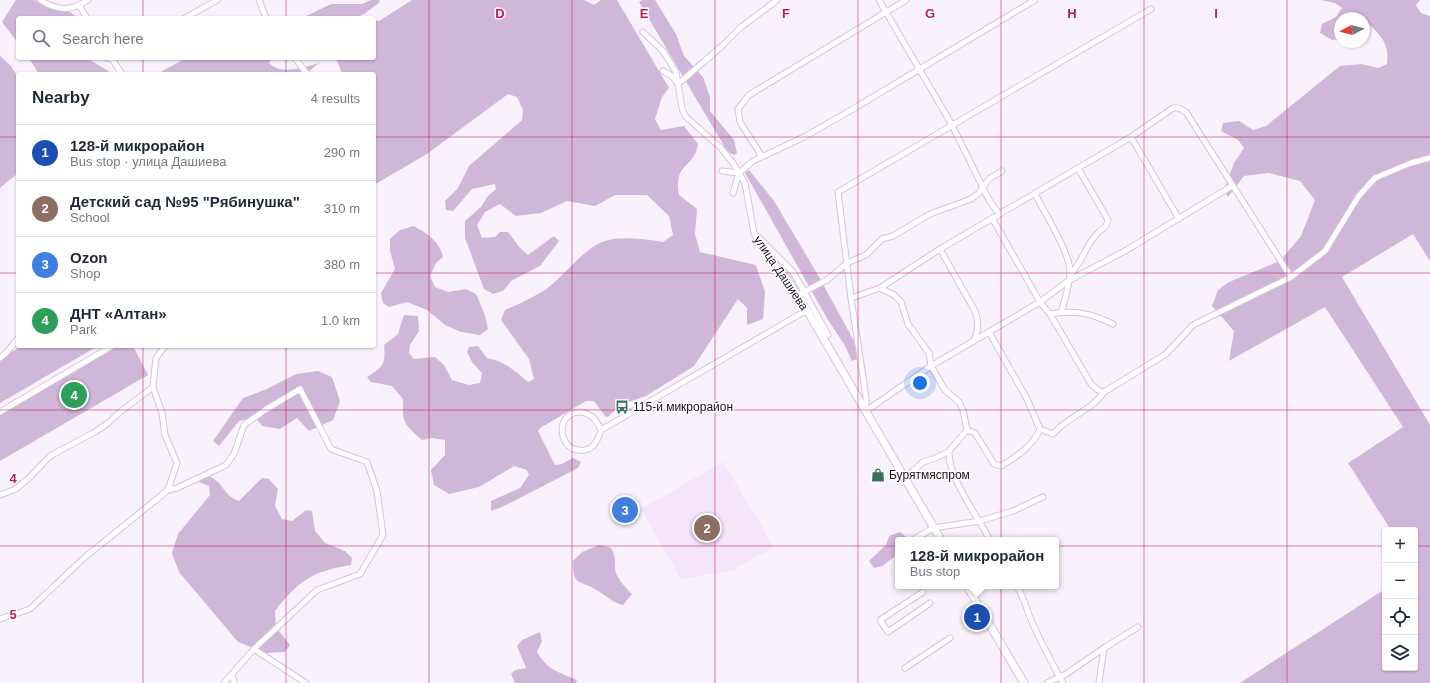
<!DOCTYPE html>
<html lang="en">
<head>
<meta charset="utf-8">
<style>
  :root { --surface:#fff; --page:#f2f2f3; --text:#1f2937; --muted:#747a83; --line:#e0e1e3; --accent:#0f766e }
  body { margin:0; font-family:Arial,sans-serif; background:var(--page); color:var(--text) }
  .controls { position:absolute; right:12px; bottom:12px; display:grid; overflow:hidden; border-radius:4px; box-shadow:0 1px 3px #0004 }
  .controls button { width:36px; height:36px; display:grid; place-items:center; padding:0; border:0; border-bottom:1px solid var(--line); background:var(--surface); color:var(--text); font:20px sans-serif }
  .compass { position:absolute; left:1334px; top:12px; width:36px; height:36px; border-radius:50%; background:var(--surface); box-shadow:0 1px 3px #0004; rotate:263deg }
  .you { position:absolute; left:920px; top:383px; width:14px; height:14px; margin:-10px; border:3px solid #fff; border-radius:50%; background:#1a73e8; box-shadow:0 0 0 6px #1a73e833 }
  .badge { display:grid; place-items:center; width:26px; height:26px; border-radius:50%; background:var(--accent); color:#fff; font-size:13px; font-weight:700 }
  .pin { position:absolute; translate:-50% -50%; border:2px solid #fff; box-shadow:0 1px 4px #0006 }
  .popup { position:absolute; left:895px; top:537px; width:164px; height:52px; box-sizing:border-box; display:grid; place-content:center; border-radius:4px; background:var(--surface); filter:drop-shadow(0 1px 3px #0005); font-size:13px; white-space:nowrap; color:var(--muted) }
  .popup b { font-size:15px; color:var(--text) }
  .popup::after { content:''; position:absolute; left:50%; top:100%; margin-left:-8px; border:8px solid transparent; border-top-color:var(--surface) }
  .list { margin:0; padding:0; list-style:none }
  h2 { display:flex; justify-content:space-between; align-items:center; height:52px; margin:0; padding:0 16px; font-size:17px }
  h2 small { font-size:13px; font-weight:400; color:var(--muted) }
  .list li { display:grid; grid-template-columns:26px 1fr auto; gap:12px; align-items:center; box-sizing:border-box; height:56px; padding:0 16px; border-top:1px solid var(--line) }
  .list b { display:block; font-size:15px; white-space:nowrap }
  .list p { margin:0; font-size:13px; white-space:nowrap; color:var(--muted) }
  .list em { font-size:13px; font-style:normal; color:var(--muted) }
  .icon { flex:none; width:22px; height:22px; fill:none; stroke:currentColor; stroke-width:2; stroke-linecap:round; stroke-linejoin:round }
  .map { position:relative; flex:none; width:1430px; height:683px; overflow:hidden }
  .search { position:absolute; background:var(--surface); box-shadow:0 1px 3px #0004; left:16px; top:16px; width:360px; height:44px; display:flex; align-items:center; gap:10px; box-sizing:border-box; padding:0 14px; border-radius:4px; color:var(--muted); font-size:15px }
  .panel { position:absolute; background:var(--surface); box-shadow:0 1px 3px #0004; left:16px; top:72px; width:360px; height:276px; border-radius:4px }
  .map>svg:first-child { display:block }
  .built { fill:#f4e5fa }
  .green { fill:#d0b7da }
  .lines { fill:none; stroke-linecap:round; stroke-linejoin:round }
  .street-casing { stroke:#d7c3df; stroke-width:7 }
  .secondary-casing { stroke:#d7c3df; stroke-width:9 }
  .street { stroke:#fff; stroke-width:5 }
  .secondary { stroke:#fff; stroke-width:7 }
  .grid { fill:none; stroke:#c2185b; stroke-width:1; stroke-opacity:0.55 }
  .labels { text-anchor:middle; stroke-width:3; stroke-linejoin:round; paint-order:stroke }
  .street-label { font-size:12px; fill:#19121c; stroke:#fff }
  .poi-label { font-size:12px; fill:#19121c; stroke:#fff; text-anchor:start }
  .grid-label { font-size:13px; text-anchor:middle; font-weight:bold; fill:#c2185b; stroke:#fff; stroke-width:3; stroke-linejoin:round; paint-order:stroke }
</style>
</head>
<body>
<div class="map">
<svg width="1430" height="683" viewBox="0 0 1430 683">
  <rect width="100%" height="100%" fill="#f9f1fc"/>
  <!-- built -->
  <path class="built" d="M723 462 774 547 733 570 681 579 641 509Z"/>
  <!-- green -->
  <g class="green">
    <path d="M16 0C45 0 55 0 78 18H18V43L2 22Z"/>
    <path d="M371 0H379L380 2 364 14 355 18H302L331 4H362Z"/>
    <path d="M412 0H584L594 5 601 0H617L669 88 662 97 655 119 661 130 684 126 698 144C695 168 673 162 679 195L697 209 695 234 700 252 756 265 765 292 763 319 747 325V308L738 299 694 366 646 396 620 405 609 416 606 417 594 401H586L540 428 538 431 555 465 562 464 573 458 581 462 578 468 502 507 491 511V501L520 488 529 475 527 470 514 466 479 487 449 494 434 485 431 470 445 455V440L432 438 422 440C404 424 402 423 403 399L392 386 371 382 367 377C383 367 386 364 384 345L398 334 404 315 418 316 419 331 410 345 409 353 414 359 435 357 444 365 452 380 469 385 480 383 482 373 472 362 467 352 469 347 478 346 487 358C504 361 516 371 528 382L534 379 529 359 501 320 505 310C523 302 544 293 558 279 570 268 589 245 605 241 623 236 644 239 663 242L673 235 669 216 647 195H615L595 206 567 201 541 213 516 216 500 204 485 212 477 225 482 238 495 237 500 232H508L520 248 528 255 554 236 559 241 540 266 511 281 503 291 493 294 484 289 465 238V221L481 207 488 196 496 189 495 184 472 189 453 211 446 210 445 201 458 188 469 166 522 120 523 110 517 97 508 94 427 154 374 185V74H342L337 60V58H374V20L379 21Z"/>
    <path d="M643 0H655L676 34 684 56 703 77 710 97V111L734 140 737 153 734 155 727 151 639 2Z"/>
    <path d="M1321 0H1420L1416 5 1421 13 1430 16V261L1413 234 1342 277 1430 425V683H1240L1385 589V668H1415V530H1391L1348 463 1403 427 1325 307 1229 361 1234 331 1212 306 1218 290 1229 282 1280 261 1301 236 1315 200 1300 181 1269 173 1244 176 1228 197 1224 191 1234 163 1244 148 1238 140 1221 131 1223 123 1239 121 1253 130 1266 126 1340 66 1362 64 1378 68 1387 64C1389 44 1383 38 1369 24L1364 25V18H1340V39L1332 40 1320 33 1322 24 1336 17 1342 8 1335 3Z"/>
    <path d="M0 56 11 66 18 77V173L0 188Z"/>
    <path d="M29 58H87L113 74H39Z"/>
    <path d="M186 58H272L269 63C282 76 304 67 319 63L306 74H157Z"/>
    <path d="M749 170 774 201 818 275 854 341 857 359 852 361 844 344 828 320 745 173Z"/>
    <path d="M414 226C427 234 440 241 443 257L436 263 430 276 435 287 448 292 466 289 476 294 485 315 488 329 480 335 461 332 445 325 427 310 407 302 389 307 383 303 381 293 395 269 390 251V239L400 230Z"/>
    <path d="M21 346H98L0 403V359Z"/>
    <path d="M118 346H133L148 375 0 461V414Z"/>
    <path d="M318 371 332 377 340 401 333 420 309 431 297 418 280 429 262 426 255 417 239 421 219 446 213 441 243 398 267 389 296 374Z"/>
    <path d="M209 476C226 484 221 494 239 501L262 478 269 479 278 489 275 506 282 519 292 521 306 510 312 511 315 531 325 543 345 551 352 558 351 565C313 571 298 581 275 611L276 627 290 645 285 652 265 653 238 642 179 572 172 553 178 534 210 495 209 486 194 480Z"/>
    <path d="M900 532 910 540H898V554L882 566 874 568 869 561 886 545 889 536Z"/>
    <path d="M599 545 611 548C618 561 613 562 616 573 619 581 626 588 632 594L623 605C611 602 607 596 598 591 580 579 573 588 573 561L582 552Z"/>
    <path d="M540 632 542 641 537 652C549 672 558 671 577 680L576 683H515L511 674 515 670 526 668 517 646 522 640Z"/>
  </g>
  <g class="lines">
    <!-- street casing -->
    <g class="street-casing">
      <g id="street">
        <path d="M40 0C51 7 66 12 79 5"/>
        <path d="M259 0 266 18"/>
        <path d="M879 0 952 125 989 200 999 214"/>
        <path d="M87 18 79 5 88 0"/>
        <path d="M185 18 217 0"/>
        <path d="M643 32 663 51 676 72 682 108 685 116 721 148 733 163 745 183 754 233 762 248 789 280 798 295 827 280 847 263 866 255 882 239 893 236 930 214 971 199 979 193 989 179 1002 171"/>
        <path d="M107 58 112 59 122 74"/>
        <path d="M295 58 307 74"/>
        <path d="M663 71 672 76 678 84 722 46 740 28 777 0"/>
        <path d="M1131 137 1179 219"/>
        <path d="M761 155 740 122 738 109 749 95 906 0"/>
        <path d="M722 171 739 173"/>
        <path d="M733 193 739 173 753 161 804 137 848 112 1035 0"/>
        <path d="M1035 194C1045 213 1068 250 1070 270 1071 278 1064 304 1061 312"/>
        <path d="M992 218 1040 302 1050 314 1091 384 1098 390 1104 392"/>
        <path d="M759 238 793 272 828 335"/>
        <path d="M940 249 975 311C979 321 979 330 974 340"/>
        <path d="M1070 275C1086 258 1085 241 1106 226L1108 220 1078 168"/>
        <path d="M880 288 894 295 901 302 908 324 929 353 931 366 945 390 959 402 963 410 967 430"/>
        <path d="M851 298 880 288 940 249 1131 137 1173 108H1179L1186 112 1291 277"/>
        <path d="M1050 314C1074 310 1091 313 1113 324"/>
        <path d="M989 332 1027 399 1040 429"/>
        <path d="M0 358C8 353 11 345 18 339"/>
        <path d="M153 387 162 413 165 435 177 463 168 490"/>
        <path d="M866 410V397L851 298 838 192 1151 9"/>
        <path d="M866 411 931 366 1040 302 1068 281 1125 251 1232 186"/>
        <path d="M0 412 112 346"/>
        <path d="M601 430C587 396 550 416 566 443 570 449 577 451 585 450 595 448 598 439 601 430L807 310"/>
        <path d="M949 451C947 476 978 517 990 540"/>
        <path d="M905 478 923 462 936 458 949 451 967 430 975 433 994 464 1001 466C1016 457 1033 446 1040 429L1053 434C1067 417 1091 411 1104 392L1166 354 1193 325 1291 277 1325 251 1358 197 1375 178 1411 163 1430 158"/>
        <path d="M0 495 16 489 30 477 49 457 59 451 95 432 108 423 120 412 153 387 156 358 165 346"/>
        <path d="M913 540 933 528 980 521 1013 511 1043 497"/>
        <path d="M1017 586C1024 598 1025 605 1030 617 1039 640 1051 661 1063 683"/>
        <path d="M923 592 880 620 888 632 930 603"/>
        <path d="M0 619 30 609 84 558 168 490 177 488 226 465 234 454 244 425 265 410 300 389 331 449 367 462 377 491 383 535 360 574 317 590 254 649 224 683"/>
        <path d="M254 649 306 683"/>
        <path d="M905 668 950 638"/>
        <path d="M232 674 234 683"/>
        <path d="M1047 683 1066 674 1104 648 1138 627"/>
        <path d="M1099 683 1104 648"/>
      </g>
    </g>
    <!-- secondary casing -->
    <g class="secondary-casing">
      <g id="secondary">
        <path d="M798 295 941 540"/>
        <path d="M967 586 1024 683"/>
      </g>
    </g>
    <!-- street -->
    <use href="#street" class="street"/>
    <!-- secondary -->
    <use href="#secondary" class="secondary"/>
  </g>
  <!-- grid -->
  <path class="grid" d="M143 0V18M286 0V18M429 0V683M572 0V683M715 0V683M858 0V683M1001 0V683M1144 0V683M1287 0V683M143 58V74M286 58V74M0 137H18M374 137H1430M0 273H18M374 273H1430M143 346V683M286 346V683M0 410H1430M0 546H1385M1415 546H1430"/>
  <!-- icons -->
  <defs>
    <g id="bus-bare" transform="scale(1.08)"><path d="M-5-6H5V4H4V6H2V4H-2V6H-4V4H-5ZM-3.5-4V0h7V-4ZM-3.5 1.2v1.5H-2V1.2ZM2 1.2v1.5H3.5V1.2Z" fill="#39725a" stroke="#fff" stroke-width="2.5" paint-order="stroke"/></g>
    <g id="shop-bare" transform="scale(1.08)"><path d="M-5-2.5h2.3a2.7 3.5 0 0 1 5.4 0H5L5.5 6h-11ZM-1.5-2.5h3a1.5 2.3 0 0 0-3 0Z" fill="#39725a" stroke="#fff" stroke-width="2.5" paint-order="stroke"/></g>
  </defs>
  <g fill-rule="evenodd">
    <use href="#bus-bare" x="622" y="407"/>
    <use href="#shop-bare" x="878" y="475"/>
  </g>
  <g class="labels">
    <!-- street labels -->
    <g class="street-label">
      <text transform="translate(781 273) rotate(56)" y="4">улица Дашиева</text>
    </g>
    <!-- poi labels -->
    <g class="poi-label">
      <text x="633" y="411">115-й микрорайон</text>
      <text x="889" y="479">Бурятмяспром</text>
    </g>
  </g>
  <g class="grid-label">
    <text x="500" y="18">D</text>
    <text x="644" y="18">E</text>
    <text x="786" y="18">F</text>
    <text x="930" y="18">G</text>
    <text x="1072" y="18">H</text>
    <text x="1216" y="18">I</text>
    <text x="13" y="483">4</text>
    <text x="13" y="619">5</text>
  </g>
</svg>
<div class="controls">
<button>+</button>
<button>−</button>
<button><svg class="icon" aria-label="locate" viewBox="0 0 24 24"><circle cx="12" cy="12" r="6"/><path d="M12 2v4M12 18v4M2 12h4M18 12h4"/></svg></button>
<button><svg class="icon" aria-label="layers" viewBox="0 0 24 24"><path d="M12 4l9 5-9 5-9-5zM3 14l9 5 9-5"/></svg></button>
</div>
<svg class="compass" viewBox="-18 -18 36 36"><path d="M0-13l5 13h-10z" fill="#e53935"/><path d="M0 13l5-13h-10z" fill="#747a83"/></svg>
<div class="you"></div>
<div class="pin badge" style="left:977px;top:617px;background:#1a4fb4">1</div>
<div class="popup"><b>128-й микрорайон</b>Bus stop</div>
<div class="pin badge" style="left:707px;top:528px;background:#8d6e63">2</div>
<div class="pin badge" style="left:625px;top:510px;background:#3f7fe0">3</div>
<div class="pin badge" style="left:74px;top:395px;background:#2e9e5b">4</div>
<div class="search"><svg class="icon" aria-label="search" viewBox="0 0 24 24"><circle cx="10" cy="10" r="6"/><path d="M15 15l6 6"/></svg>Search here</div>
<section class="panel">
<h2>Nearby<small>4 results</small></h2>
<ul class="list">
<li><span class="badge" style="background:#1a4fb4">1</span><div><b>128-й микрорайон</b><p>Bus stop · улица Дашиева</p></div><em>290 m</em></li>
<li><span class="badge" style="background:#8d6e63">2</span><div><b>Детский сад №95 &quot;Рябинушка&quot;</b><p>School</p></div><em>310 m</em></li>
<li><span class="badge" style="background:#3f7fe0">3</span><div><b>Ozon</b><p>Shop</p></div><em>380 m</em></li>
<li><span class="badge" style="background:#2e9e5b">4</span><div><b>ДНТ «Алтан»</b><p>Park</p></div><em>1.0 km</em></li>
</ul>
</section>
</div>
</body>
</html>
